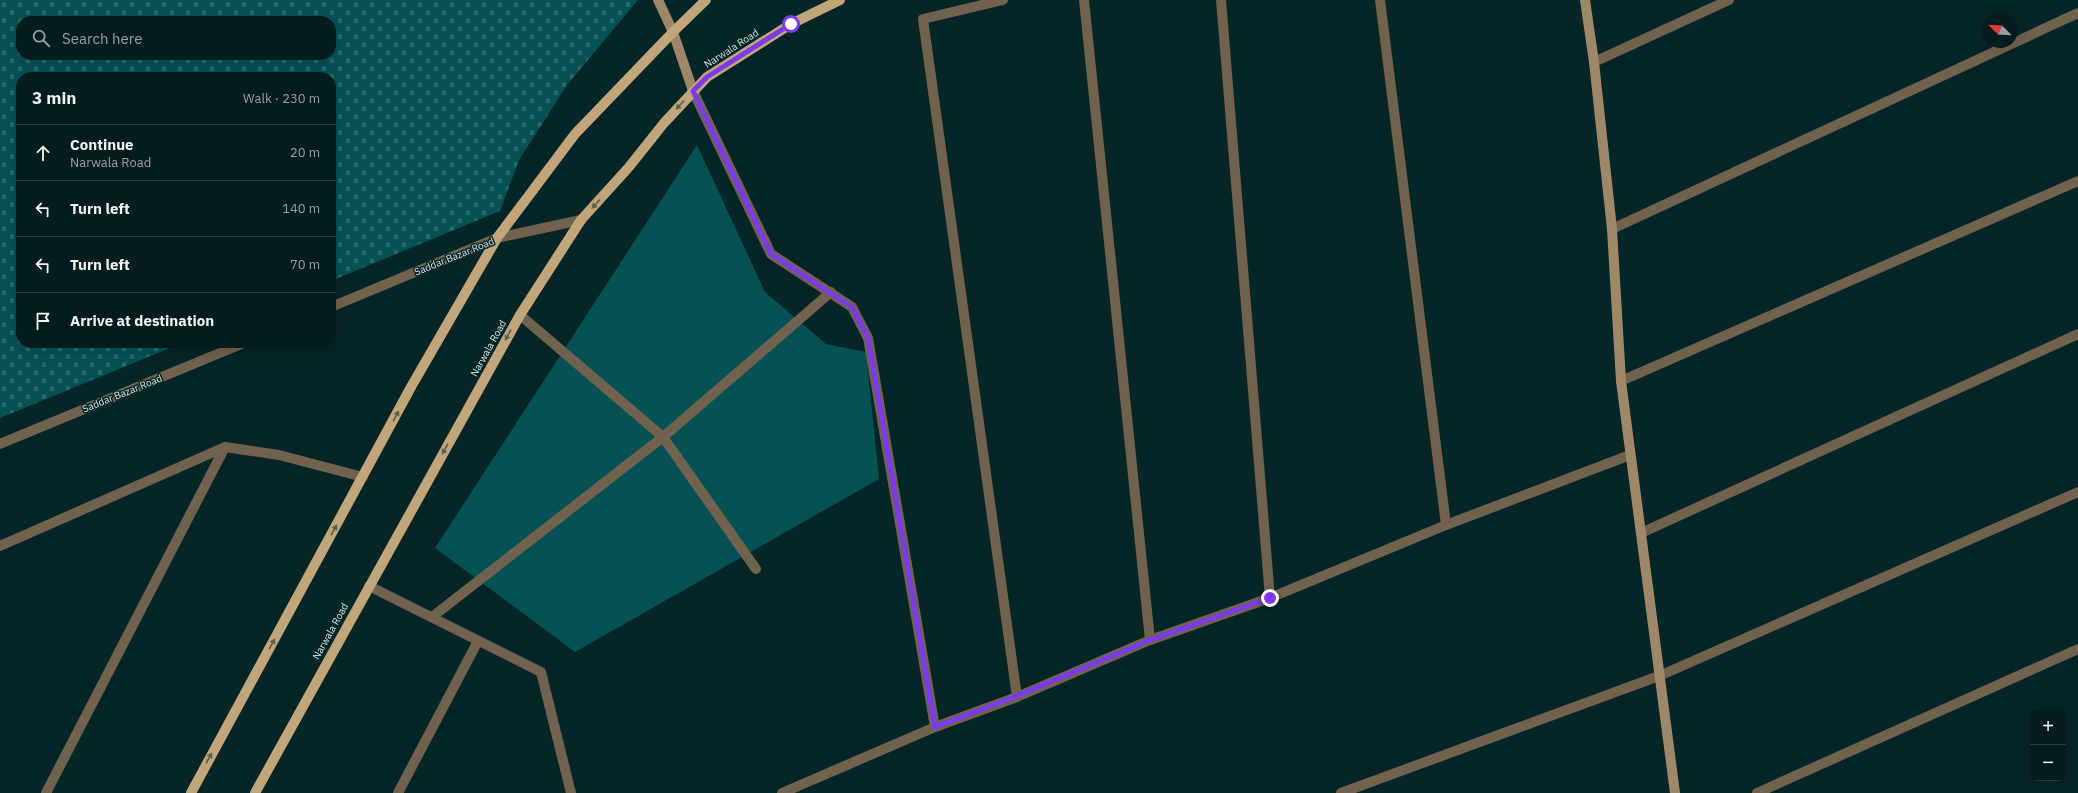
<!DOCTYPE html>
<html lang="en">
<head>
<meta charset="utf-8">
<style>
  :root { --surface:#041c1c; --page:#0d2525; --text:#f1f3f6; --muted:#97a1a3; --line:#253a3b }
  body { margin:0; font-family:"IBM Plex Sans",sans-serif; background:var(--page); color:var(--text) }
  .controls { position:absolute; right:12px; bottom:12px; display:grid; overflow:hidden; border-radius:8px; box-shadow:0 4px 16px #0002 }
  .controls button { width:36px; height:36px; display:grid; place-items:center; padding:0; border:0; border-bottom:1px solid var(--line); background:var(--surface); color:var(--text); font:20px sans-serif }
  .compass { position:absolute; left:1982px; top:12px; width:36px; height:36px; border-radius:50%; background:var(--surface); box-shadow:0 4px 16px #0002; rotate:294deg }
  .stop { position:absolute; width:12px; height:12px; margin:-9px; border:3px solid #7c3aed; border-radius:50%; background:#fff }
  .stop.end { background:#7c3aed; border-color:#fff; box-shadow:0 1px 4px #0008 }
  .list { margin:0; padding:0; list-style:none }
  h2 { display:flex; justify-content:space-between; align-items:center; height:52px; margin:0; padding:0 16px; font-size:17px }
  h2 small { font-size:13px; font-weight:400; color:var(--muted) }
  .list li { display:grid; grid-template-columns:26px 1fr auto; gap:12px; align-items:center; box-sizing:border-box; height:56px; padding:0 16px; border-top:1px solid var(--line) }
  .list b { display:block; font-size:15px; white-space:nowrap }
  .list p { margin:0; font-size:13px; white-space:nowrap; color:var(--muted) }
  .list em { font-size:13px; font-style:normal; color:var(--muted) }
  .icon { flex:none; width:22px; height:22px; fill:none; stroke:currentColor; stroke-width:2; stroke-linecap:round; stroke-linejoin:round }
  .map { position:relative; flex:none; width:2078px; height:793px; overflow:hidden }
  .search { position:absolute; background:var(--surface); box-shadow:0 4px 16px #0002; left:16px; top:16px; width:320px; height:44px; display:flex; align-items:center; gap:10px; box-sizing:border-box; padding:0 14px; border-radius:16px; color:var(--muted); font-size:15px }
  .panel { position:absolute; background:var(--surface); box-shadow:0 4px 16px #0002; left:16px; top:72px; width:320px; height:276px; border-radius:16px }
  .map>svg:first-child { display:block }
  .cemetery { fill:url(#cemetery-stones); fill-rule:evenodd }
  .green { fill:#065154 }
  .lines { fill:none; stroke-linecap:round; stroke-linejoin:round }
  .street { stroke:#70624e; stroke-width:10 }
  .secondary { stroke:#9e8868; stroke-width:10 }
  .primary { stroke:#c1a57b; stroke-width:10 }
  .oneway { fill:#5a5f4c }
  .route { stroke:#7c3aed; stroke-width:5 }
  .labels { text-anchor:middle; stroke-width:3; stroke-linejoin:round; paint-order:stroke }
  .street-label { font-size:10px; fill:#d8e8e9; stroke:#062526 }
</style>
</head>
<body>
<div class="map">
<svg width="2078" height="793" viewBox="0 0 2078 793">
  <defs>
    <pattern id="cemetery-stones" width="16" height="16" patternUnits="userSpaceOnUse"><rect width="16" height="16" fill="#065154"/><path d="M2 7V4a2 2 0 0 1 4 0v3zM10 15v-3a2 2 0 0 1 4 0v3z" fill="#2a6a6d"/></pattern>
  </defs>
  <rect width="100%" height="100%" fill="#062526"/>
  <!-- cemetery -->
  <path class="cemetery" d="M0 0H638L567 85 519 160 500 211 331 281V77H21V343H182L0 418ZM21 21H331V55H21Z"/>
  <!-- green -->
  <path class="green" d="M697 145 765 292 826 344 866 352 879 479 575 652 435 548Z"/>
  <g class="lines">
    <!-- street -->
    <g class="street">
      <path d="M1003 0 923 19 1017 697"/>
      <path d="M1084 0 1150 640"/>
      <path d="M1221 0 1270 598"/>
      <path d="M1380 0 1446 525"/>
      <path d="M1594 62 1729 0"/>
      <path d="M693 91 771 254 852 307 868 338 935 727"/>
      <path d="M1612 229 2078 13"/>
      <path d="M331 307 497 238 581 220"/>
      <path d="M520 315 663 437 756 569"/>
      <path d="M1621 381 2078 181"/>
      <path d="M0 444 244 343"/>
      <path d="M1641 533 2078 334"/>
      <path d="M0 546 225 447 279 455 363 477"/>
      <path d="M369 586 541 672 571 793"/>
      <path d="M432 617 663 437 831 292"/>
      <path d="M46 793 225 447"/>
      <path d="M398 793 478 641"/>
      <path d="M782 793 935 727 1017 697 1150 640 1270 598 1446 525 1630 455"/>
      <path d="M1341 793 1659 676 2078 492"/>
      <path d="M1757 793 2078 649"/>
    </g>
    <!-- secondary -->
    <g class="secondary">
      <path d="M658 0 673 32 693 91"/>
      <path d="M1585 0 1594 62 1612 229 1621 381 1675 793"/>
    </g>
    <!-- primary -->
    <g class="primary">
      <path d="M191 793 411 387 497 238 575 134 673 32 706 0"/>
      <path d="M255 793 520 315 581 220 629 167 664 123 707 77 791 24 840 0"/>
    </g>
  </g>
  <!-- one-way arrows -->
  <defs><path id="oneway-solid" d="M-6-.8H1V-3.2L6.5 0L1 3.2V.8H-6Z"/></defs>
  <g class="oneway">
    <use href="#oneway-solid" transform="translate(680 105) rotate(133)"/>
    <use href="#oneway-solid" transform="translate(596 204) rotate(132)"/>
    <use href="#oneway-solid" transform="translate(508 335) rotate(119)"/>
    <use href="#oneway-solid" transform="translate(396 416) rotate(-62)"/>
    <use href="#oneway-solid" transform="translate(445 449) rotate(119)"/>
    <use href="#oneway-solid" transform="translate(334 530) rotate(-61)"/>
    <use href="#oneway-solid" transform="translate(272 644) rotate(-61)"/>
    <use href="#oneway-solid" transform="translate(209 758) rotate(-61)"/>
  </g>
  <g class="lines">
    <!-- route -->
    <path class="route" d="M791 24 707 77 693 91 771 254 852 307 868 338 935 727 1017 696 1150 640 1270 598"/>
  </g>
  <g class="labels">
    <!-- street labels -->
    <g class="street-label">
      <text transform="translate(731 48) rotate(-33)" y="4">Narwala Road</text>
      <text transform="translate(454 256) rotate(-22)" y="4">Saddar Bazar Road</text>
      <text transform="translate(488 348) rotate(-61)" y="4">Narwala Road</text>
      <text transform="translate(122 393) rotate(-22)" y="4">Saddar Bazar Road</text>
      <text transform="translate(330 631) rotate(-61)" y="4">Narwala Road</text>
    </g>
  </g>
</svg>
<div class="controls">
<button>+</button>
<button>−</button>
</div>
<svg class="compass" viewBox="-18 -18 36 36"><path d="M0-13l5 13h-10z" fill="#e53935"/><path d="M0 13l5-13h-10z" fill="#97a1a3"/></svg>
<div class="stop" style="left:791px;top:24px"></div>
<div class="stop end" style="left:1270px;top:598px"></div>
<div class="search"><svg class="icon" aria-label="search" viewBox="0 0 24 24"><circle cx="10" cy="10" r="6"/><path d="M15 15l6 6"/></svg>Search here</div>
<section class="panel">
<h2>3 min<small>Walk · 230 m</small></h2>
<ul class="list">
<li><svg class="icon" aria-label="ahead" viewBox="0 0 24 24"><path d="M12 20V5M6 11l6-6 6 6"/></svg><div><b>Continue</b><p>Narwala Road</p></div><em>20 m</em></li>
<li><svg class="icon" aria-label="left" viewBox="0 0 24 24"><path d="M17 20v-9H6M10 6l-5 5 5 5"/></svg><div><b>Turn left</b></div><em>140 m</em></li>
<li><svg class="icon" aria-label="left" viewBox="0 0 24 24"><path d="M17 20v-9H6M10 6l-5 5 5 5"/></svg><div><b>Turn left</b></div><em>70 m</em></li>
<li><svg class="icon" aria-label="arrive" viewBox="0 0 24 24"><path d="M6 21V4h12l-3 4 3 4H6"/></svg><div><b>Arrive at destination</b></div></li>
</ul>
</section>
</div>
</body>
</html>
